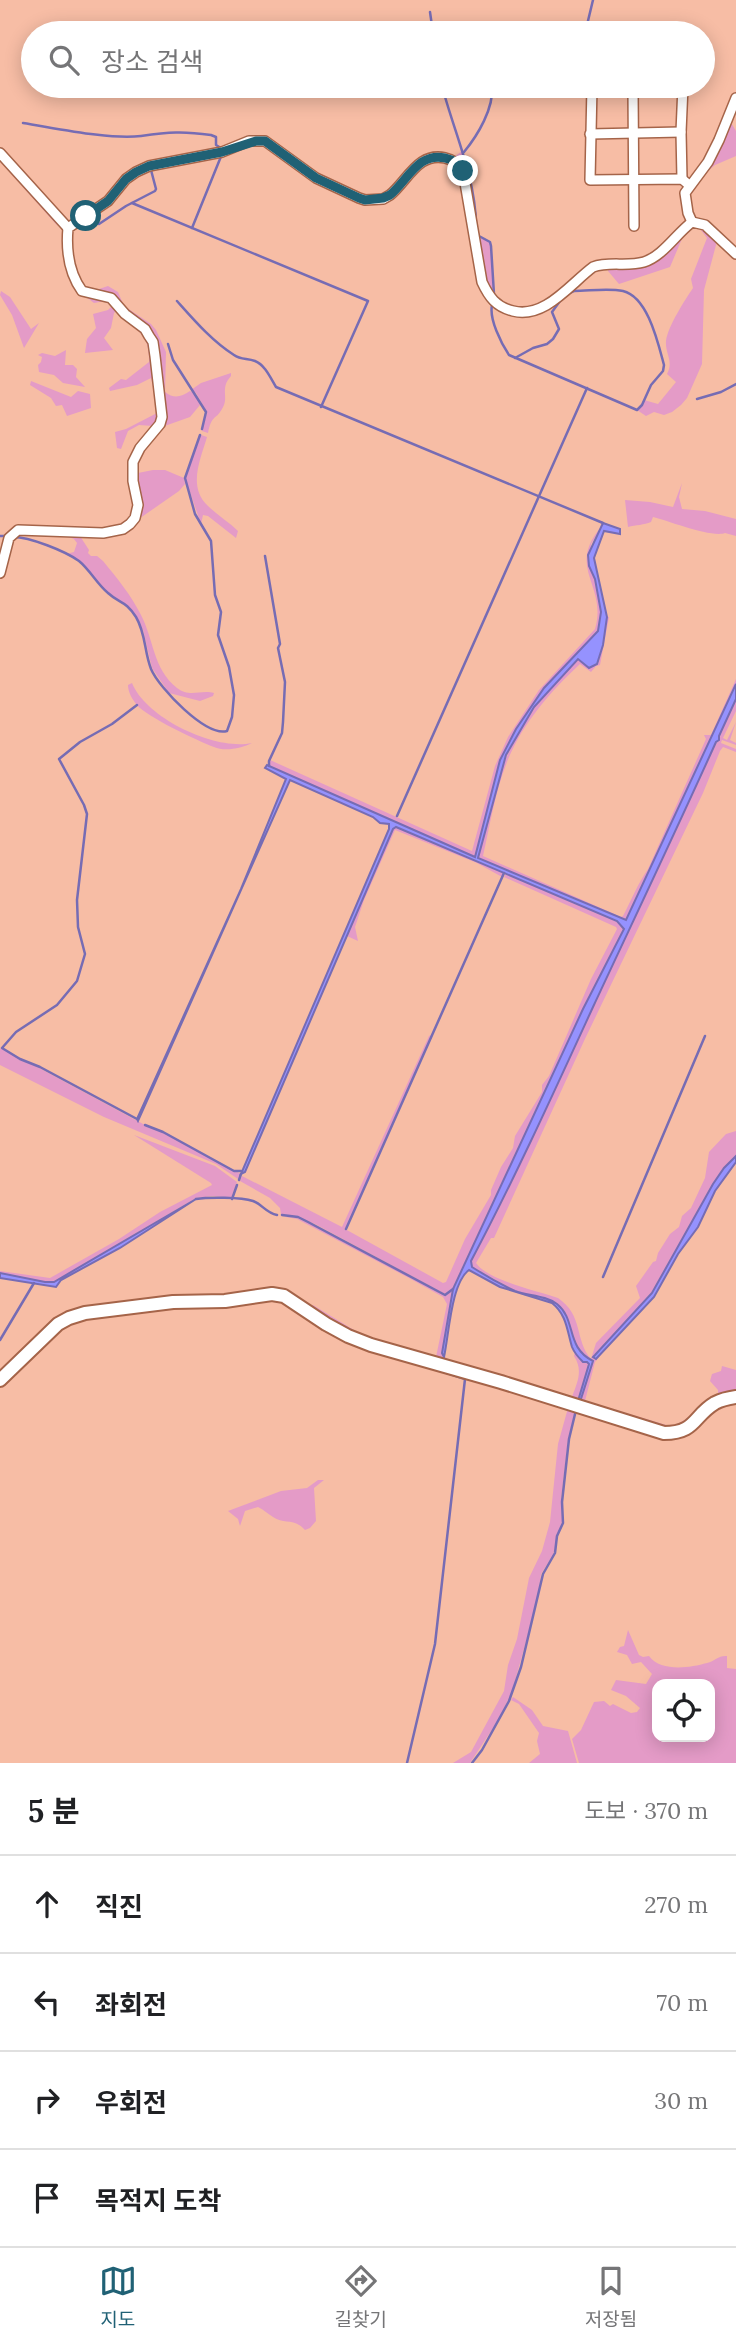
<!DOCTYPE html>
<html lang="ko">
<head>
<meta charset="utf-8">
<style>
  :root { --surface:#fff; --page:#f6f6f6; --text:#202124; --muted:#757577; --line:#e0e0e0; --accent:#206175 }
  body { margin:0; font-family:Lora,"Noto Sans KR",serif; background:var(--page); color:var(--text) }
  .controls { position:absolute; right:21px; bottom:21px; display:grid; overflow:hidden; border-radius:14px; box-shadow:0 4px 18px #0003 }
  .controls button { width:63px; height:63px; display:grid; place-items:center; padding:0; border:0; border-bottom:2px solid var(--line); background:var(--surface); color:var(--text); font:35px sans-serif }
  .stop { position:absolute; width:21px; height:21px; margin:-16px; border:5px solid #206175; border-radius:50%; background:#fff }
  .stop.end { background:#206175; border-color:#fff; box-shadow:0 2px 7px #0008 }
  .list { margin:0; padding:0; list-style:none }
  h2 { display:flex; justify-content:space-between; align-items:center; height:91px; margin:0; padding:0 28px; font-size:30px }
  h2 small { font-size:23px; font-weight:400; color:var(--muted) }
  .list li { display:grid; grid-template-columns:46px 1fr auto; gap:21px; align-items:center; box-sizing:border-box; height:98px; padding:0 28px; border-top:2px solid var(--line) }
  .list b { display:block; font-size:26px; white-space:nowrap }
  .list em { font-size:23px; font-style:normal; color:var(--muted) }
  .icon { flex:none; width:38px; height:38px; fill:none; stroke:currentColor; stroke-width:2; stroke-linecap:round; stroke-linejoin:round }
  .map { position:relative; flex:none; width:736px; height:1763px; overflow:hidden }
  .search { position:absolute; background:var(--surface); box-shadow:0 4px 18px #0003; left:21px; right:21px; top:21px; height:77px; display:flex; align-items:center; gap:18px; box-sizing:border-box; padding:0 24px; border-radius:38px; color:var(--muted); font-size:26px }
  .sheet { height:483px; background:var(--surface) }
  nav { display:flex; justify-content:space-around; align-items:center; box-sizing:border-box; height:98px; border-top:2px solid var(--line); background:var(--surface); font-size:19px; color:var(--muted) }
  nav a { display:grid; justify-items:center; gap:4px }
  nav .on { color:var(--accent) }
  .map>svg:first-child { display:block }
  .green { fill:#e49bc7; fill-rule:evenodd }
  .water { fill:#9592fe; stroke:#766cb4; stroke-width:2 }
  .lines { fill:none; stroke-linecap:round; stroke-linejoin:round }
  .stream { stroke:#766cb4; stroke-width:2.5 }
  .street-casing { stroke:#a56449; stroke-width:12 }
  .secondary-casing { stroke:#a56449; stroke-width:16 }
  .street { stroke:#fff; stroke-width:9 }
  .secondary { stroke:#fff; stroke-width:12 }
  .route { stroke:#206175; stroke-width:9 }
</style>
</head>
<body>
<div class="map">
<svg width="736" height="1763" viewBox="0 0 736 1763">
  <rect width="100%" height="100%" fill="#f7bda5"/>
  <!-- green -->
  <g class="green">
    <path d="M730 121 736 131V156L715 165 702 176Z"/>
    <path d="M462 151 475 201 477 231 479 236 489 242 491 246 493 293H488L467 185 453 158Z"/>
    <path d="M0 158 66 228 65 243 82 291 111 300 151 340 161 417 153 426 139 425 128 431 121 449 117 448 115 432 126 429 159 412 151 378 137 385 110 391 109 388 121 379 126 380 149 362C150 329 134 332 116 311L114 313 111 328 104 338 113 350 85 353 87 339 96 328 93 314 108 310 112 306 105 301 94 303 81 293 63 244V229L56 224 7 169Z"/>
    <path d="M699 224 715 237 716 245 704 290 702 364 687 398 681 405 672 412 664 415 654 412 646 416 637 410 644 400 658 404 676 382 667 374C674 361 665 354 666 341 668 326 685 300 693 288L691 279 707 238 698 226 691 227 684 234 670 267 619 284 608 271V265H638L689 226Z"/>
    <path d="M108 286 118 292 124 306 151 324 156 330 166 352 165 392C174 399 181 397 190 391L195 394 200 405 190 417 159 428 155 345 120 306 90 292Z"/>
    <path d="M1 291 10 297 31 329 39 323 24 348 12 315 0 295Z"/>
    <path d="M66 350 65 365H73L77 369 76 377 85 387 63 383 54 375 39 372 38 365 41 362 42 357 38 355 42 353 55 356Z"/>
    <path d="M231 373V376C219 389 230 397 222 409 215 421 212 414 208 433L202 431 207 412 196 393 191 390 201 383Z"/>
    <path d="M31 381 71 397 78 391 90 394 91 408 67 416 62 405 56 406 51 398 30 385Z"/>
    <path d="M201 435 207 437C201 458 187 487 208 506 217 515 229 522 238 531L236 538 208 516 203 515 201 524 185 478Z"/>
    <path d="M153 470H165L184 478 185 484 179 491 133 523 136 520 133 474Z"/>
    <path d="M682 483 679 497 682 509 705 511 736 519V536L725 533C712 538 669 521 653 517L651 522C644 525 636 525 628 527L625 500 650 502 673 507Z"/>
    <path d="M602 526 591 544 589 566 595 579 601 612 598 631 544 688 516 729 500 760 475 857 269 766 270 760 472 851 495 766 508 737 539 690 595 629C608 585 565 568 602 526Z"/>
    <path d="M78 533 89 550 88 553 91 556H97L103 561C117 578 131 595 141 615 154 640 153 669 177 688 190 698 201 689 214 693L213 696 200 701 169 693 152 668 143 630 128 606 106 592 79 561 66 554 74 552 77 543 74 539 63 535Z"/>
    <path d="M607 617H609L600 665 596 666 591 672 580 664C550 692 522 724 507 762 495 792 490 825 483 856L621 917 623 916C631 901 638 883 648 869L706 739 704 735H711L736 679V684L626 920 478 858 502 766 525 720 534 707 606 630Z"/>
    <path d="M132 683C146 718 215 751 252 743 242 748 225 752 214 747 198 741 147 717 137 705 132 699 128 692 128 685Z"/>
    <path d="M736 699V711L723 738 727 740 736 722 730 740 736 743V745L722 740 721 743 736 749V752L723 747 720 751 703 793 584 1041 494 1238H491L476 1263C487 1280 538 1291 558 1298 584 1316 574 1339 591 1359L596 1343 640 1298 636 1286 653 1262 656 1261 658 1253 670 1234 679 1227 682 1216 691 1208 705 1178 709 1152 726 1134 736 1131V1156L724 1168 713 1184 652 1293 593 1357 596 1359 618 1334 595 1362 585 1401 666 1425C688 1428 696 1403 718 1395V1390L710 1381 712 1374 721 1371 722 1366 736 1370V1396L670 1430 351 1335 310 1308 313 1305 362 1335 436 1357 447 1304 443 1297 409 1278 297 1219 280 1216 297 1218 308 1223 445 1296 452 1289 445 1294 315 1224 298 1217 281 1214 280 1208 270 1198 240 1181 242 1176 342 1227 429 1036 431 1035 345 1229 443 1283 446 1282 465 1239 491 1195V1190L501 1167 513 1148 515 1136 542 1092V1085L549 1076 591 979 617 929 616 927 504 877 506 874 617 921 624 928 583 1009 453 1289 442 1353 445 1357 451 1361 527 1383 532 1387 572 1397C578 1381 583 1370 574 1356L575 1352 583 1362H587L589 1364 578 1401 592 1362 575 1347 565 1313 555 1302 518 1292 472 1267 471 1261C515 1178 554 1092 593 1007 634 919 677 831 716 742L719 740V736Z"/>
    <path d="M396 827 504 873 502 877 477 863 395 830 364 900 355 927 358 941 347 936 393 829Z"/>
    <path d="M2 1048 145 1125 163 1132 241 1174 238 1179 216 1164 104 1117 0 1065V1049Z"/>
    <path d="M134 1135 215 1166 237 1182 231 1198 213 1196 196 1198 54 1282H45L0 1273V1271L50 1278 119 1239 160 1212 212 1185 211 1183Z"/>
    <path d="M269 1296 289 1301 337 1332 370 1346 660 1433 656 1435 575 1410 568 1440 564 1473 561 1499 562 1521 553 1555 541 1574 538 1598 512 1692 497 1722 470 1763H453L471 1752 504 1691 508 1665 517 1639 529 1578 542 1551 550 1522 558 1444 568 1408 381 1352 337 1335 289 1304 275 1298 223 1306H176L75 1320 58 1330 0 1385 59 1327 85 1315 175 1304 228 1303Z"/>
    <path d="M318 1480H324L314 1488 316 1521 310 1528 305 1530C293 1517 284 1525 273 1517 267 1513 264 1510 258 1507L245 1511 240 1526 238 1519 228 1511 281 1491 307 1488Z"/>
    <path d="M628 1630 639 1655 643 1657 649 1656C661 1672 689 1668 707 1663 715 1661 719 1655 727 1656V1668L736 1669V1763H579L572 1739 581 1730 594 1702 604 1701 610 1706 613 1704 631 1713 637 1712 640 1708 626 1696 611 1690 616 1680 646 1684 652 1674 641 1662 632 1664 627 1655 617 1652 620 1647 624 1646ZM710 1684V1737H657V1684Z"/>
    <path d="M513 1697 532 1710 543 1726 568 1731 577 1763H529L540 1754 537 1741 539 1733 519 1704 511 1700Z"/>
  </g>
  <!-- water -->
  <g class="water">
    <path d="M603 523 620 529V534L604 531 594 558 607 617 603 645 597 664 589 668 578 659 534 707 506 755 478 858 626 920 736 684V699L719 736V740L716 742C676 831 634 919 593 1007 554 1092 515 1178 471 1261L472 1267C486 1276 500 1284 515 1291 528 1296 545 1295 557 1304 577 1320 565 1347 593 1361L580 1402 578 1401 589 1364 587 1362H583C579 1358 574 1352 572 1347 567 1331 567 1315 552 1303L500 1287 469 1270C451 1283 449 1335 444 1357L442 1353 453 1289 583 1009 624 929 617 921 396 827 393 829 245 1172 241 1174 389 829V824L380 823 373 817 290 780 138 1121 137 1119 241 889 286 779 265 768 267 765 475 857 500 760 516 729 544 688 598 631 601 612 595 579 589 566 588 555Z"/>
    <path d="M736 1156V1162L715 1191 698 1227 678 1254 654 1297 596 1359 593 1357 595 1355 652 1293 713 1184 724 1168Z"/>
    <path d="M196 1199 120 1248 61 1280 56 1287 0 1278V1273L45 1282H54Z"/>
  </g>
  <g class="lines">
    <!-- stream -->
    <g class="stream">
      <path d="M430 12 433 33"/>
      <path d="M570 33 579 27 587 25 593 0"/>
      <path d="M442 86C454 132 475 176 476 224"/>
      <path d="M23 123C55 128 110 140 141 136 169 132 183 131 211 135L216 137V145L221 148"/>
      <path d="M464 152C478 135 494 108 492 86"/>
      <path d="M132 203 368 301 321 407"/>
      <path d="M99 224 126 206 155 191 156 189 151 170"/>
      <path d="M192 228 222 154"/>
      <path d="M477 231 479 236 490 242 491 246 494 294"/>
      <path d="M177 301C194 320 212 341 234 355 241 360 247 358 255 361 265 365 270 377 276 387L603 523"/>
      <path d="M492 305C489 319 501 343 509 355L637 410 642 405 651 385 663 371 664 365C658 343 648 297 623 291 608 288 589 291 574 291L567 294"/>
      <path d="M168 344 173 360 206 412 202 429"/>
      <path d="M515 358 533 348 547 344 553 339 559 329 552 312 560 301"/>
      <path d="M697 399 721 392 736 384"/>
      <path d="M0 536H5"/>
      <path d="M13 537C30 537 65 551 79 561 90 570 97 584 108 593 120 604 125 600 136 617 146 634 144 651 151 669 159 688 206 737 227 731L232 717 234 695 229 667 218 635 221 612 215 595 211 541 195 514 185 478 200 435"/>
      <path d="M265 556 280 644 278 648 285 682 283 722 282 733 269 761V766"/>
      <path d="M397 816 587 388"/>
      <path d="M137 1119 40 1067 20 1059 2 1048 16 1032 57 1005 77 981 85 954 78 927 77 900 87 814 84 805 59 759 80 742 112 724 137 705"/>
      <path d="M145 1125 163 1132 234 1171H241"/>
      <path d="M239 1180 241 1174"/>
      <path d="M196 1199C208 1197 241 1197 253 1201 262 1204 266 1213 277 1215"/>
      <path d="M232 1199 237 1185"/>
      <path d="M282 1215 298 1217 308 1222 445 1295 453 1289"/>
      <path d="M346 1229 504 873"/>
      <path d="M603 1277 705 1036"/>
      <path d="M0 1340 34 1283"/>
      <path d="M407 1763 435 1644 465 1379 441 1371"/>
      <path d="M472 1763 482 1750 509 1701 521 1667 543 1574 555 1553 557 1536 563 1523 562 1502 569 1439 576 1410"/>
    </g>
    <!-- street casing -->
    <g class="street-casing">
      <g id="street">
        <path d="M592 86 590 180 682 179 689 185"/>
        <path d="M626 86 633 88 687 86"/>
        <path d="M633 88 634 226"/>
        <path d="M590 134 681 132"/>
        <path d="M0 153 68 228"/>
        <path d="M682 179 681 132 683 86"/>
        <path d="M692 222 688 213 685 193 708 162 719 140 736 98"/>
        <path d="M0 573 9 538 18 530 103 533 123 529 130 524 135 518 138 505 133 481V462L140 448 160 424 162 417 155 356 153 342 149 336 145 329 125 314 111 298 82 291C69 273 66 250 68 228L108 201 126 179 136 172 149 166 222 152 249 141H265L316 178 359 198 365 200 383 199 390 195C401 186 410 170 422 162 436 153 455 157 463 171L482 282C489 297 496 307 513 311 545 319 570 284 593 267 609 261 627 267 644 262 663 256 676 234 692 222L705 225 736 254"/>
      </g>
    </g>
    <!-- secondary casing -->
    <g class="secondary-casing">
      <path id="secondary" d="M0 1380 58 1324 69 1318 85 1313 173 1302 225 1301 272 1294 284 1296 326 1324 348 1336 371 1345 501 1382 664 1433C696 1433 693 1416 715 1403 721 1400 729 1398 736 1397"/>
    </g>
    <!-- street -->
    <use href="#street" class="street"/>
    <!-- secondary -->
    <use href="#secondary" class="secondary"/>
  </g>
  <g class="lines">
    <!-- route -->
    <path class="route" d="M86 216 108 201 126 179 136 172 149 166 222 152 256 141H265L316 178 359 198 365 200 383 198 390 195C401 186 410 170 422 162 436 153 455 157 463 171"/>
  </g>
</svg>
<div class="controls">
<button><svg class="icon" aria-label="locate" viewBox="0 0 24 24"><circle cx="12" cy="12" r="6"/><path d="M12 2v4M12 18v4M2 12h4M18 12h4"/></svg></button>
</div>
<div class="stop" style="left:86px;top:216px"></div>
<div class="stop end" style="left:463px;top:171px"></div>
<div class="search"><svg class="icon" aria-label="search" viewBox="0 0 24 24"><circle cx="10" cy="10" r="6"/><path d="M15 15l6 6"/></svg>장소 검색</div>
</div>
<section class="sheet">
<h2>5 분<small>도보 · 370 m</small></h2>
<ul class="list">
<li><svg class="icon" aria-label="ahead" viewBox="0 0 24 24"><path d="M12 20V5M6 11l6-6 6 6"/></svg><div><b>직진</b></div><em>270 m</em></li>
<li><svg class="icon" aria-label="left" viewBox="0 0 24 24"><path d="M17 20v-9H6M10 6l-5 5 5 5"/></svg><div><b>좌회전</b></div><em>70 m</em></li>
<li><svg class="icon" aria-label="right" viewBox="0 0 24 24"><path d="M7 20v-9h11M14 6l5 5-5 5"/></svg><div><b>우회전</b></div><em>30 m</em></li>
<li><svg class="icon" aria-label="arrive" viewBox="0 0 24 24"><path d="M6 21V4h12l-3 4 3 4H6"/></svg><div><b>목적지 도착</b></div></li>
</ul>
</section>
<nav>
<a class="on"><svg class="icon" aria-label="map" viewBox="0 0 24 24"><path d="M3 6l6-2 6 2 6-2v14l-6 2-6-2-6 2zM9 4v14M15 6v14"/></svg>지도</a>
<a><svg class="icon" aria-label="directions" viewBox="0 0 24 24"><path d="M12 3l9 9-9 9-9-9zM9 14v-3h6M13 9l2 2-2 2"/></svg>길찾기</a>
<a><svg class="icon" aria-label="saved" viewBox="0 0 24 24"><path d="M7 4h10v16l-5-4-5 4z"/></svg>저장됨</a>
</nav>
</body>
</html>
